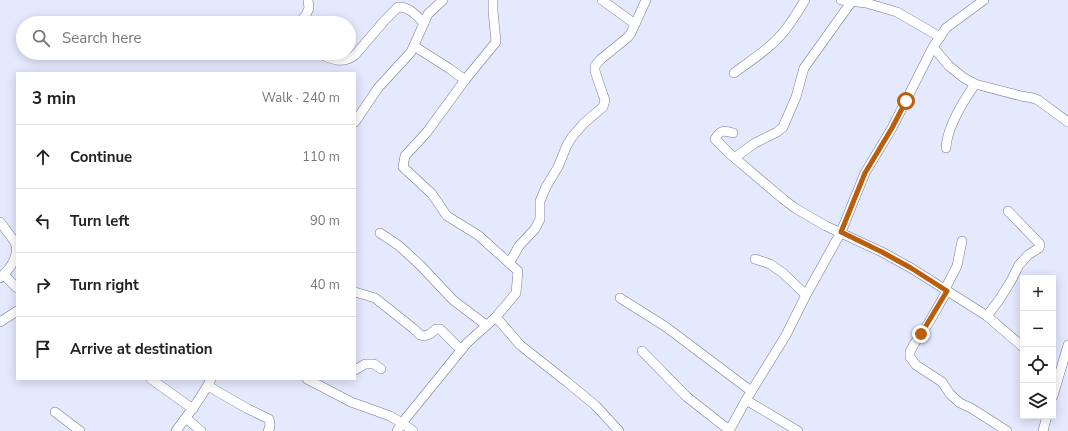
<!DOCTYPE html>
<html lang="en">
<head>
<meta charset="utf-8">
<style>
  :root { --surface:#fff; --page:#f6f6f6; --text:#222; --muted:#767676; --line:#e0e0e0 }
  body { margin:0; font-family:"Nunito Sans",sans-serif; background:var(--page); color:var(--text) }
  .controls { position:absolute; right:12px; bottom:12px; display:grid; overflow:hidden; border-radius:0px; box-shadow:0 2px 10px #0003 }
  .controls button { width:36px; height:36px; display:grid; place-items:center; padding:0; border:0; border-bottom:1px solid var(--line); background:var(--surface); color:var(--text); font:20px sans-serif }
  .stop { position:absolute; width:12px; height:12px; margin:-9px; border:3px solid #bb5e0c; border-radius:50%; background:#fff }
  .stop.end { background:#bb5e0c; border-color:#fff; box-shadow:0 1px 4px #0008 }
  .list { margin:0; padding:0; list-style:none }
  h2 { display:flex; justify-content:space-between; align-items:center; height:52px; margin:0; padding:0 16px; font-size:17px }
  h2 small { font-size:13px; font-weight:400; color:var(--muted) }
  .list li { display:grid; grid-template-columns:26px 1fr auto; gap:12px; align-items:center; box-sizing:border-box; height:64px; padding:0 16px; border-top:1px solid var(--line) }
  .list b { display:block; font-size:15px; white-space:nowrap }
  .list em { font-size:13px; font-style:normal; color:var(--muted) }
  .icon { flex:none; width:22px; height:22px; fill:none; stroke:currentColor; stroke-width:2; stroke-linecap:round; stroke-linejoin:round }
  .map { position:relative; flex:none; width:1068px; height:431px; overflow:hidden }
  .search { position:absolute; background:var(--surface); box-shadow:0 2px 10px #0003; left:16px; top:16px; width:340px; height:44px; display:flex; align-items:center; gap:10px; box-sizing:border-box; padding:0 14px; border-radius:22px; color:var(--muted); font-size:15px }
  .panel { position:absolute; background:var(--surface); box-shadow:0 2px 10px #0003; left:16px; top:72px; width:340px; height:308px; border-radius:0px }
  .map>svg:first-child { display:block }
  .lines { fill:none; stroke-linecap:round; stroke-linejoin:round }
  .street-casing { stroke:#727896; stroke-width:10 }
  .street { stroke:#fff; stroke-width:9 }
  .route { stroke:#bb5e0c; stroke-width:5 }
</style>
</head>
<body>
<div class="map">
<svg width="1068" height="431" viewBox="0 0 1068 431">
  <rect width="100%" height="100%" fill="#e5e9fe"/>
  <g class="lines">
    <!-- street casing -->
    <g class="street-casing">
      <g id="street">
        <path d="M493 0V11L496 42 465 80 427 132 405 156 403 167 432 194 447 216 478 235 518 271 516 293 496 317"/>
        <path d="M602 0 635 24"/>
        <path d="M841 0 866 3 897 12 940 37"/>
        <path d="M299 23 306 15 309 8 308 0"/>
        <path d="M424 23 428 14 443 0"/>
        <path d="M414 46 450 69 465 80"/>
        <path d="M933 47 949 66 964 78 975 84 1021 96 1033 98 1038 100 1068 122"/>
        <path d="M317 53C331 59 342 65 355 55L385 20 398 7C409 6 417 16 424 23L411 52 378 88 355 122"/>
        <path d="M734 73C753 59 772 47 786 29 793 20 799 10 805 0"/>
        <path d="M733 133C724 130 720 130 715 139L730 154 783 199 795 208 826 226 882 252 911 268 987 316 1023 347"/>
        <path d="M946 148C947 127 963 102 975 84"/>
        <path d="M736 159 737 156 755 143 777 132 783 127 796 97 804 68 852 1"/>
        <path d="M0 222 15 242C20 256 10 269 0 278"/>
        <path d="M380 233 398 245 407 253 421 266 453 300 486 325"/>
        <path d="M755 259 770 264 783 273 806 295"/>
        <path d="M510 262 519 246 535 229 540 219V201L546 187 558 167 567 145 572 137 584 123 603 107 605 100 602 92 595 71V66L601 59 628 37 631 33 646 0"/>
        <path d="M4 275 17 288"/>
        <path d="M945 289 957 266 962 241"/>
        <path d="M947 291 928 324 914 344 910 352V357L916 365 942 382 950 394 960 403 971 408 1007 431"/>
        <path d="M355 292 375 298 414 329 420 335 424 336 430 334 436 329H440L461 350"/>
        <path d="M620 298 666 327 751 391"/>
        <path d="M987 316 999 300 1011 281 1019 265 1028 255 1039 248 1040 245 1039 243 1008 211"/>
        <path d="M0 322 17 311"/>
        <path d="M642 351 687 397 729 430"/>
        <path d="M355 370 365 364H374L381 369"/>
        <path d="M151 379 193 409"/>
        <path d="M307 379 351 402 390 416 402 423 413 431"/>
        <path d="M208 386 248 409 269 419C270 423 271 427 268 431"/>
        <path d="M1053 396 1068 345"/>
        <path d="M746 400 798 431"/>
        <path d="M55 412 80 431"/>
        <path d="M186 418 201 431"/>
        <path d="M176 431C188 414 202 398 211 379"/>
        <path d="M397 431 402 423 467 343 496 317 520 345 567 382 596 406 619 431"/>
        <path d="M729 431 746 400 786 335 806 295 841 232 865 173 892 128 933 47 946 28 984 0"/>
        <path d="M1043 431 1047 416"/>
      </g>
    </g>
    <!-- street -->
    <use href="#street" class="street"/>
  </g>
  <g class="lines">
    <!-- route -->
    <path class="route" d="M906 101 892 128 865 173 841 232 882 252 911 268 947 291 921 334"/>
  </g>
</svg>
<div class="controls">
<button>+</button>
<button>−</button>
<button><svg class="icon" aria-label="locate" viewBox="0 0 24 24"><circle cx="12" cy="12" r="6"/><path d="M12 2v4M12 18v4M2 12h4M18 12h4"/></svg></button>
<button><svg class="icon" aria-label="layers" viewBox="0 0 24 24"><path d="M12 4l9 5-9 5-9-5zM3 14l9 5 9-5"/></svg></button>
</div>
<div class="stop" style="left:906px;top:101px"></div>
<div class="stop end" style="left:921px;top:334px"></div>
<div class="search"><svg class="icon" aria-label="search" viewBox="0 0 24 24"><circle cx="10" cy="10" r="6"/><path d="M15 15l6 6"/></svg>Search here</div>
<section class="panel">
<h2>3 min<small>Walk · 240 m</small></h2>
<ul class="list">
<li><svg class="icon" aria-label="ahead" viewBox="0 0 24 24"><path d="M12 20V5M6 11l6-6 6 6"/></svg><div><b>Continue</b></div><em>110 m</em></li>
<li><svg class="icon" aria-label="left" viewBox="0 0 24 24"><path d="M17 20v-9H6M10 6l-5 5 5 5"/></svg><div><b>Turn left</b></div><em>90 m</em></li>
<li><svg class="icon" aria-label="right" viewBox="0 0 24 24"><path d="M7 20v-9h11M14 6l5 5-5 5"/></svg><div><b>Turn right</b></div><em>40 m</em></li>
<li><svg class="icon" aria-label="arrive" viewBox="0 0 24 24"><path d="M6 21V4h12l-3 4 3 4H6"/></svg><div><b>Arrive at destination</b></div></li>
</ul>
</section>
</div>
</body>
</html>
